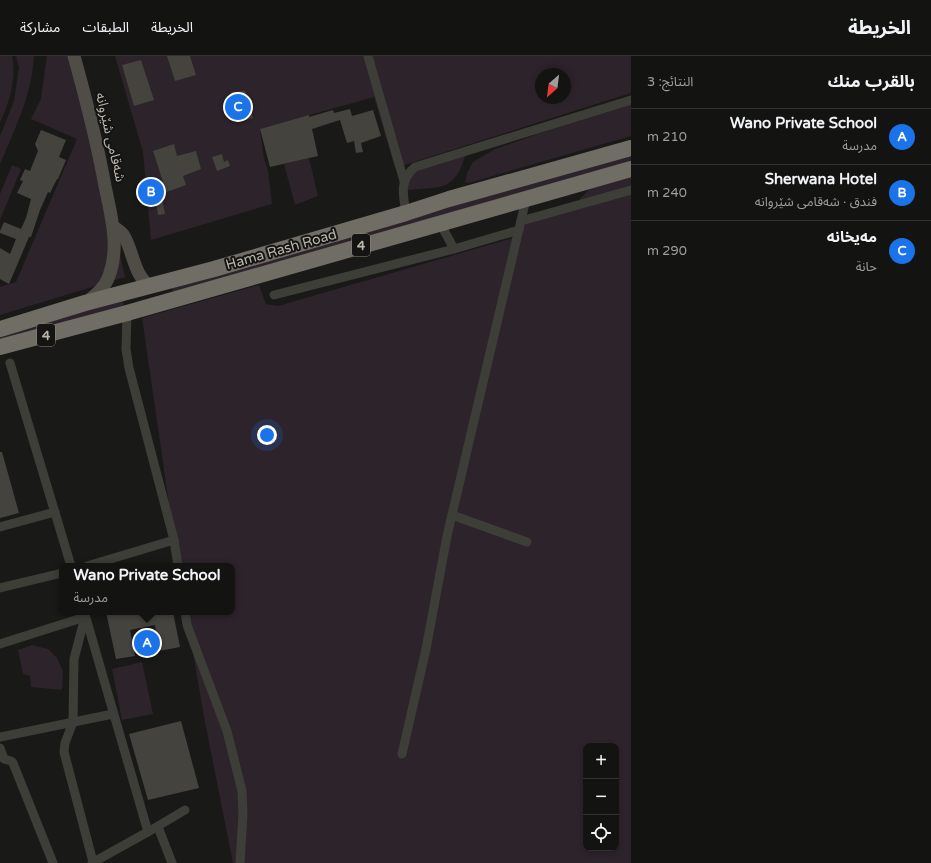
<!DOCTYPE html>
<html lang="ar">
<head>
<meta charset="utf-8">
<style>
  :root { --surface:#131311; --page:#1c1c1a; --text:#f1f3f6; --muted:#9d9e9f; --line:#323231; --accent:#1a73e8 }
  body { margin:0; font-family:"Varela Round","Noto Sans Arabic",sans-serif; background:var(--page); color:var(--text); direction:rtl }
  .controls { position:absolute; right:12px; bottom:12px; display:grid; overflow:hidden; border-radius:8px; box-shadow:0 2px 6px #0003 }
  .controls button { width:36px; height:36px; display:grid; place-items:center; padding:0; border:0; border-bottom:1px solid var(--line); background:var(--surface); color:var(--text); font:20px sans-serif }
  .compass { position:absolute; left:535px; top:12px; width:36px; height:36px; border-radius:50%; background:var(--surface); box-shadow:0 2px 6px #0003; rotate:208deg }
  .you { position:absolute; left:267px; top:379px; width:14px; height:14px; margin:-10px; border:3px solid #fff; border-radius:50%; background:#1a73e8; box-shadow:0 0 0 6px #1a73e833 }
  .badge { display:grid; place-items:center; width:26px; height:26px; border-radius:50%; background:var(--accent); color:#fff; font-size:13px; font-weight:700 }
  .pin { position:absolute; translate:-50% -50%; border:2px solid #fff; box-shadow:0 1px 4px #0006 }
  .popup { position:absolute; left:59px; top:507px; width:176px; height:52px; box-sizing:border-box; display:grid; place-content:center; border-radius:8px; background:var(--surface); filter:drop-shadow(0 1px 3px #0005); font-size:13px; white-space:nowrap; color:var(--muted) }
  .popup b { font-size:15px; color:var(--text) }
  .popup::after { content:''; position:absolute; left:50%; top:100%; margin-left:-8px; border:8px solid transparent; border-top-color:var(--surface) }
  .list { margin:0; padding:0; list-style:none }
  h2 { display:flex; justify-content:space-between; align-items:center; height:52px; margin:0; padding:0 16px; font-size:17px }
  h2 small { font-size:13px; font-weight:400; color:var(--muted) }
  .list li { display:grid; grid-template-columns:26px 1fr auto; gap:12px; align-items:center; box-sizing:border-box; height:56px; padding:0 16px; border-top:1px solid var(--line) }
  .list b { display:block; font-size:15px; white-space:nowrap }
  .list p { margin:0; font-size:13px; white-space:nowrap; color:var(--muted) }
  .list em { font-size:13px; font-style:normal; color:var(--muted) }
  .icon { flex:none; width:22px; height:22px; fill:none; stroke:currentColor; stroke-width:2; stroke-linecap:round; stroke-linejoin:round }
  .map { position:relative; flex:none; width:631px; height:807px; overflow:hidden; direction:ltr }
  header { display:flex; align-items:center; gap:24px; box-sizing:border-box; height:56px; padding:0 20px; background:var(--surface); border-bottom:1px solid var(--line) }
  header strong { font-size:19px }
  nav { display:flex; gap:22px; margin-inline-start:auto; font-size:14px }
  main { display:flex }
  aside { flex:1; background:var(--surface) }
  .map>svg:first-child { display:block }
  .green { fill:#2d232b; fill-rule:evenodd }
  .building { fill:#44433e }
  .lines { fill:none; stroke-linecap:round; stroke-linejoin:round }
  .street { stroke:#3e3e38; stroke-width:9 }
  .secondary { stroke:#4f4d46; stroke-width:13 }
  .highway { stroke:#706d64; stroke-width:16 }
  .labels { text-anchor:middle; stroke-width:4; stroke-linejoin:round; paint-order:stroke }
  .shield { fill:#141412; stroke:#88857c; stroke-width:1 }
  .shield-label { font-size:13px; font-weight:bold; fill:#bab5a9 }
  .street-label { font-size:14px; fill:#bab5a9; stroke:#141412 }
</style>
</head>
<body>
<header>
<strong>الخريطة</strong>
<nav><a>الخريطة</a><a>الطبقات</a><a>مشاركة</a></nav>
</header>
<main>
<aside>
<h2>بالقرب منك<small>النتائج: 3</small></h2>
<ul class="list">
<li><span class="badge">A</span><div><b>Wano Private School</b><p>مدرسة</p></div><em>210 m</em></li>
<li><span class="badge">B</span><div><b>Sherwana Hotel</b><p>فندق · شەقامی شێروانە</p></div><em>240 m</em></li>
<li><span class="badge">C</span><div><b>مەیخانە</b><p>حانة</p></div><em>290 m</em></li>
</ul>
</aside>
<div class="map">
<svg width="631" height="807" viewBox="0 0 631 807">
  <rect width="100%" height="100%" fill="#191917"/>
  <!-- green -->
  <g class="green">
    <path d="M0 0H12C17 21 9 47 0 67Z"/>
    <path d="M16 0H34C32 38 15 73 0 108V80L14 45 19 12Z"/>
    <path d="M47 0H75L125 221 0 259V231L16 226 77 83 31 63 41 43Z"/>
    <path d="M115 0H631V37L395 112 374 41 260 73 264 103 268 115 272 148 151 184 143 96ZM541 18H565V42H541Z"/>
    <path d="M631 48V80L472 126 468 127 465 126 467 117 473 106 495 93 569 67Z"/>
    <path d="M631 97V105L565 125 173 236 171 229Z"/>
    <path d="M465 100C455 136 439 131 407 134 405 108 447 102 465 100Z"/>
    <path d="M309 102 318 140 295 149 284 108Z"/>
    <path d="M12 109 21 113 0 164V138Z"/>
    <path d="M631 121V807H233L204 661 186 556H232V510H178L142 262 259 229 266 248 278 250 513 182 524 167 569 155 591 131ZM586 690H616V792H586Z"/>
    <path d="M123 243 124 249 56 271 0 286V278Z"/>
    <path d="M32 589 48 593 57 602 63 615 62 634 31 631 30 620 23 618 18 594Z"/>
    <path d="M142 606 153 658 122 664 112 613Z"/>
  </g>
  <!-- building -->
  <g class="building">
    <path d="M167 0H190L196 19 175 25Z"/>
    <path d="M141 4 154 44 134 50 122 9Z"/>
    <path d="M245 35 253 62 235 65 231 51 235 50 231 36Z"/>
    <path d="M350 53 352 60 373 54 381 80 361 87 363 96 356 97 354 85 347 87 340 64 312 73 318 100 270 111 260 73 309 59V61L333 54 334 57Z"/>
    <path d="M41 74 66 84 59 101 66 104 58 123H57L50 137 48 136 40 154 31 181H29L9 228 0 223V192L10 198 16 183 0 177V175L4 166 21 173 26 162 31 143 17 137 23 125 20 124 25 113 30 115 38 95 35 88Z"/>
    <path d="M174 88 177 100 196 95 201 113 183 120 186 129 161 138 165 158 158 159 153 128 163 126 153 95Z"/>
    <path d="M222 98 224 106 228 104 230 110 217 115 212 101Z"/>
    <path d="M0 396H2L19 457 0 462Z"/>
    <path d="M106 556H173L180 591 159 595 155 569 130 574 135 600 116 603Z"/>
    <path d="M181 665 199 732 148 744 129 678Z"/>
  </g>
  <g class="lines">
    <!-- street -->
    <g class="street">
      <path d="M368 0 404 125"/>
      <path d="M406 157C403 139 399 124 415 111L631 44"/>
      <path d="M521 165 631 134"/>
      <path d="M440 167 454 193"/>
      <path d="M274 239 454 193 519 174"/>
      <path d="M127 257 126 293 129 312 174 484 178 510"/>
      <path d="M10 307 71 510"/>
      <path d="M452 459 527 486"/>
      <path d="M0 471 55 456"/>
      <path d="M87 510 174 484"/>
      <path d="M0 532 62 517"/>
      <path d="M185 556 187 569 227 675 242 735 243 758 240 807"/>
      <path d="M85 561 74 603 73 666 65 687 64 696 93 806"/>
      <path d="M86 562 148 776"/>
      <path d="M0 588 85 561"/>
      <path d="M0 681 113 658"/>
      <path d="M0 692 4 703 11 705 13 707 53 807"/>
      <path d="M402 698 426 593 447 480 526 143"/>
      <path d="M158 771 172 807"/>
      <path d="M92 807 153 773 185 754"/>
    </g>
    <!-- secondary -->
    <g class="secondary">
      <path d="M74 0C86 43 97 86 105 130 111 159 120 191 109 220 105 231 98 237 88 245"/>
      <path d="M113 170C116 173 122 176 124 180 134 197 133 218 150 230"/>
    </g>
    <!-- highway -->
    <g class="highway">
      <path d="M0 273 85 247 214 213 406 157 449 143 631 92"/>
      <path d="M0 291 127 257 631 113"/>
    </g>
  </g>
  <g class="labels">
    <!-- shield labels -->
    <g class="shield">
      <rect x="352" y="178" width="18" height="22" rx="3"/>
      <rect x="37" y="268" width="18" height="22" rx="3"/>
    </g>
    <g class="shield-label">
      <text x="361" y="194">4</text>
      <text x="46" y="284">4</text>
    </g>
    <!-- street labels -->
    <g class="street-label">
      <text transform="translate(111 81) rotate(77)" y="5">شەقامی شێروانە</text>
      <text transform="translate(281 193) rotate(-16)" y="5">Hama Rash Road</text>
    </g>
  </g>
</svg>
<div class="controls">
<button>+</button>
<button>−</button>
<button><svg class="icon" aria-label="locate" viewBox="0 0 24 24"><circle cx="12" cy="12" r="6"/><path d="M12 2v4M12 18v4M2 12h4M18 12h4"/></svg></button>
</div>
<svg class="compass" viewBox="-18 -18 36 36"><path d="M0-13l5 13h-10z" fill="#e53935"/><path d="M0 13l5-13h-10z" fill="#9d9e9f"/></svg>
<div class="you"></div>
<div class="pin badge" style="left:147px;top:587px">A</div>
<div class="popup"><b>Wano Private School</b>مدرسة</div>
<div class="pin badge" style="left:151px;top:136px">B</div>
<div class="pin badge" style="left:238px;top:51px">C</div>
</div>
</main>
</body>
</html>
